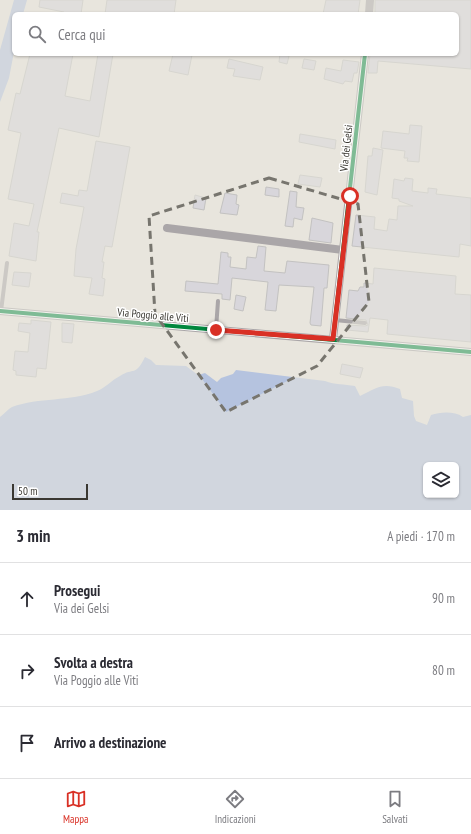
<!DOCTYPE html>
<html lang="it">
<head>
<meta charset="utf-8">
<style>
  :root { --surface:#fff; --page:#f2f2f3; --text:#2b2b33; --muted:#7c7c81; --line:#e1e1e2; --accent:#d93025 }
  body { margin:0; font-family:"PT Sans Narrow",sans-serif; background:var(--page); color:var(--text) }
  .controls { position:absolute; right:12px; bottom:12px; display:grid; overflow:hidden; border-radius:6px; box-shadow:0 1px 3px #0004 }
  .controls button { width:36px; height:36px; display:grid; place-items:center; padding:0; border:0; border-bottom:1px solid var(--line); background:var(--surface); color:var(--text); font:20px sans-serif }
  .scale { position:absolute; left:12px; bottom:10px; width:76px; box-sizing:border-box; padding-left:4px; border:2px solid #3a3832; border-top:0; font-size:11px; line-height:14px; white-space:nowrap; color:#3a3832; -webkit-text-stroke:3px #fff; paint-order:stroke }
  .stop { position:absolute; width:12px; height:12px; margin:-9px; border:3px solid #d93025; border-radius:50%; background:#fff }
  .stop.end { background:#d93025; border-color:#fff; box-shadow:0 1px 4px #0008 }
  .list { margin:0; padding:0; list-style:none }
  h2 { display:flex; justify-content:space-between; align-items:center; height:52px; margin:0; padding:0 16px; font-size:17px }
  h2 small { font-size:13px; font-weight:400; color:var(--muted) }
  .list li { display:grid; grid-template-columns:26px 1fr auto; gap:12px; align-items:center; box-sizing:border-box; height:72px; padding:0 16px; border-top:1px solid var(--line) }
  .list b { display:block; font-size:15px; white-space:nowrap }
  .list p { margin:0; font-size:13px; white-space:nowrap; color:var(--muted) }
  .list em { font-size:13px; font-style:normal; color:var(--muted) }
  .icon { flex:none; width:22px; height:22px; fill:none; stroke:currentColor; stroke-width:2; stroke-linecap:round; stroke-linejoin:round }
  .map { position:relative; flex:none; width:471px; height:510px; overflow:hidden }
  .search { position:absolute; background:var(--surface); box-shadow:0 1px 3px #0004; left:12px; right:12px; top:12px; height:44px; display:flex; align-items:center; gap:10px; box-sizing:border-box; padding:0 14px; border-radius:6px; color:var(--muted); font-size:15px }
  .sheet { height:268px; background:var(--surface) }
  nav { display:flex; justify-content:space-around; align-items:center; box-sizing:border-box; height:56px; border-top:1px solid var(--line); background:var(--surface); font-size:11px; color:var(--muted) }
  nav a { display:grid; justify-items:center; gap:2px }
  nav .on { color:var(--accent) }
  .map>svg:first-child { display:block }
  .water { fill:#b5c3df; fill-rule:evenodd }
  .building { fill:#d8d6db; stroke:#c3c2c1 }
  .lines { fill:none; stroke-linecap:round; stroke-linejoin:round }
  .lane { stroke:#aaa6a8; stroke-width:4 }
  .street { stroke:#aaa6a8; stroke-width:8 }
  .cycleway-casing { stroke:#fff; stroke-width:6 }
  .cycleway { stroke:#00873e; stroke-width:4 }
  .route { stroke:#d93025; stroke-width:5 }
  .marked { fill:none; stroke:#77756e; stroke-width:3; stroke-dasharray:8 5; stroke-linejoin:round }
  .labels { text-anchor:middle; stroke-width:3; stroke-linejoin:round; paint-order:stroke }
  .street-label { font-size:11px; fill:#3a3832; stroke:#fff }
</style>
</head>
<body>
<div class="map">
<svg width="471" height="510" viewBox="0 0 471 510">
  <rect width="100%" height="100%" fill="#e8e5dd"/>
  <!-- water -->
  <g class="water">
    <path d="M14 0H27L23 14H14V52L9 78 0 102V50Z"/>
    <path d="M145 357 151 360 156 365 186 366 198 375 205 373 217 382 221 378 233 374 236 370 325 381C335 385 344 384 355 386L360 396C376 388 383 382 400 389L402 398 413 401 414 416 416 421 427 425 431 415C441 412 454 411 463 417L471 415V510H0V417C4 414 8 409 12 407 39 397 70 402 97 391 105 388 112 380 120 376 134 367 135 377 145 357ZM426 465H456V495H426Z"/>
  </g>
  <!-- building -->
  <g class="building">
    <path d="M40 0H83L81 14H64V12L39 7Z"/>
    <path d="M107 0H176L174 14H105Z"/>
    <path d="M326 0H360L358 14H323Z"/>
    <path d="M375 0H471V69L378 61 377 73H368L370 54H457V14H375Z"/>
    <path d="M30 54H73L65 96 90 101 98 54H113L99 137 59 128 37 232H39L36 261 9 256 14 223 29 226 34 204 8 199 21 133 8 130 16 93 20 94Z"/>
    <path d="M173 54 192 55 188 75 169 71Z"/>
    <path d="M280 54 289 56 287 64 279 62Z"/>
    <path d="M229 59 263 67 260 80 233 76 235 69 227 68Z"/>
    <path d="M304 59 316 61 314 70 302 68Z"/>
    <path d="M343 60 359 62 357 73H354L352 82 345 81 343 84 324 79 326 68 341 71Z"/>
    <path d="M410 125 422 126 419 162 407 161 408 158H404L405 151 381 148 383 131 409 134Z"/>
    <path d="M300 134 336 140 335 149 299 142Z"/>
    <path d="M96 141 130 147 112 247 105 246 102 262H104L102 278 105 279 103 296 89 294 92 278 74 276 76 249 84 207 60 203 62 193 78 196 79 190 87 191Z"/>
    <path d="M373 148 383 150 377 195 365 192 368 156H372Z"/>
    <path d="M300 175 322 178 320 187 298 184Z"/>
    <path d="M405 178 413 179 412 191 428 193V188L437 189 436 194 471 198V246L460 244 459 257 352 246 356 215 375 217 374 229 387 231 389 219 397 220 398 206H413L399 201V199L392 198 394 179 404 181Z"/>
    <path d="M266 187 279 189V197L265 195Z"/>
    <path d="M290 191 297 192 296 207 304 208 302 220 294 218 293 227 285 226Z"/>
    <path d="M225 193 237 195 236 204 239 205 237 215 220 213Z"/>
    <path d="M195 195 206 198 204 210 193 208Z"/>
    <path d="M312 218 333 223 331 243 309 240Z"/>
    <path d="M258 246 266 247 264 271 285 273 287 261 329 265 327 288H324L321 326 311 325 310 323 314 287 279 285 276 311 265 310 268 282 232 278 230 300 222 299V294L185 291 186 281 218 284 221 252 228 253V257H231L230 267 246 269 247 257 256 258Z"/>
    <path d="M374 268 456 276 455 294 471 295V342L387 334 388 320 370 318 368 332 347 330V325L365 326 368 325 366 320 346 318 349 290 358 291 360 287H364V283L373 284Z"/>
    <path d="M14 272 31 273 29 287 12 285Z"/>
    <path d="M236 295 246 297 243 311 234 309Z"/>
    <path d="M31 320 51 322 46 369 37 368 36 377 16 375V371L13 370 15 351 28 352 30 333 18 331 19 323 31 324Z"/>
    <path d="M62 323 74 324 72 343 62 342Z"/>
    <path d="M342 364 363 368 360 378 340 374Z"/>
  </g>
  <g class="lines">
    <!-- lane -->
    <g class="lane">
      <path d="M1 311 7 263"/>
      <path d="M335 320 365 323"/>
      <path d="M216 329 218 301"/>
    </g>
    <!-- street -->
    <g class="street">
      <path d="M369 14 370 0"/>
      <path d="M167 228 343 250"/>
      <path d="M0 311 471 352"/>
      <path d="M333 339 365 54"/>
    </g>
    <!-- cycleway casing -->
    <g class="cycleway-casing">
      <g id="cycleway">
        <path d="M0 311 471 352"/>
        <path d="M333 339 365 54"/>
      </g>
    </g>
    <!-- cycleway -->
    <use href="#cycleway" class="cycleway"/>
  </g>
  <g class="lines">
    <!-- route -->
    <path class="route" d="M216 330 333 339 350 196"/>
  </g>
  <!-- marked area -->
  <path d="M0 0H471V510H0ZM269 178 358 204 369 302 317 366 226 412 155 314 149 216Z" fill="#e8e5dd" fill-opacity=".55" fill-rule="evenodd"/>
  <path class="marked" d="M269 178 358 204 369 302 317 366 226 412 155 314 149 216Z"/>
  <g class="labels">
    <!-- street labels -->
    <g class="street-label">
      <text transform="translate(346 148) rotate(-84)" y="4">Via dei Gelsi</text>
      <text transform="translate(153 315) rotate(5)" y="4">Via Poggio alle Viti</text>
    </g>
  </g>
</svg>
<div class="controls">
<button><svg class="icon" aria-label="layers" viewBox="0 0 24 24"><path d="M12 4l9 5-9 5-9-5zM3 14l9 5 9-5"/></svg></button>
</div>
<div class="scale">50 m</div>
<div class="stop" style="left:350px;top:196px"></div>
<div class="stop end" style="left:216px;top:330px"></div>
<div class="search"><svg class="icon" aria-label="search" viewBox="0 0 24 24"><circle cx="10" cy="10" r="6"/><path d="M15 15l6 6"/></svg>Cerca qui</div>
</div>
<section class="sheet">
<h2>3 min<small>A piedi · 170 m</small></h2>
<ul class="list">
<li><svg class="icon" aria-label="ahead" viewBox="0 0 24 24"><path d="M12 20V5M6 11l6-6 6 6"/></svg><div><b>Prosegui</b><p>Via dei Gelsi</p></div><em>90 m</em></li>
<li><svg class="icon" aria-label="right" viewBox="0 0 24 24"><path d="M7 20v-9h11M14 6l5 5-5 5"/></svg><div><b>Svolta a destra</b><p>Via Poggio alle Viti</p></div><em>80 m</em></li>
<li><svg class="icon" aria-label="arrive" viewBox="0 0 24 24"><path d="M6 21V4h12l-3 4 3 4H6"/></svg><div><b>Arrivo a destinazione</b></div></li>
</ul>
</section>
<nav>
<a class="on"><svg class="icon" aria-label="map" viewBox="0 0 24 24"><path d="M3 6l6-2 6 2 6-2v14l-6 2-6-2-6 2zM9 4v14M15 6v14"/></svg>Mappa</a>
<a><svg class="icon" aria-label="directions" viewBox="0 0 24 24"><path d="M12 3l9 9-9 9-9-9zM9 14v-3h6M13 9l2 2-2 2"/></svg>Indicazioni</a>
<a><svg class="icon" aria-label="saved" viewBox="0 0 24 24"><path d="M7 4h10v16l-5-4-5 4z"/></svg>Salvati</a>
</nav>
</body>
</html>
